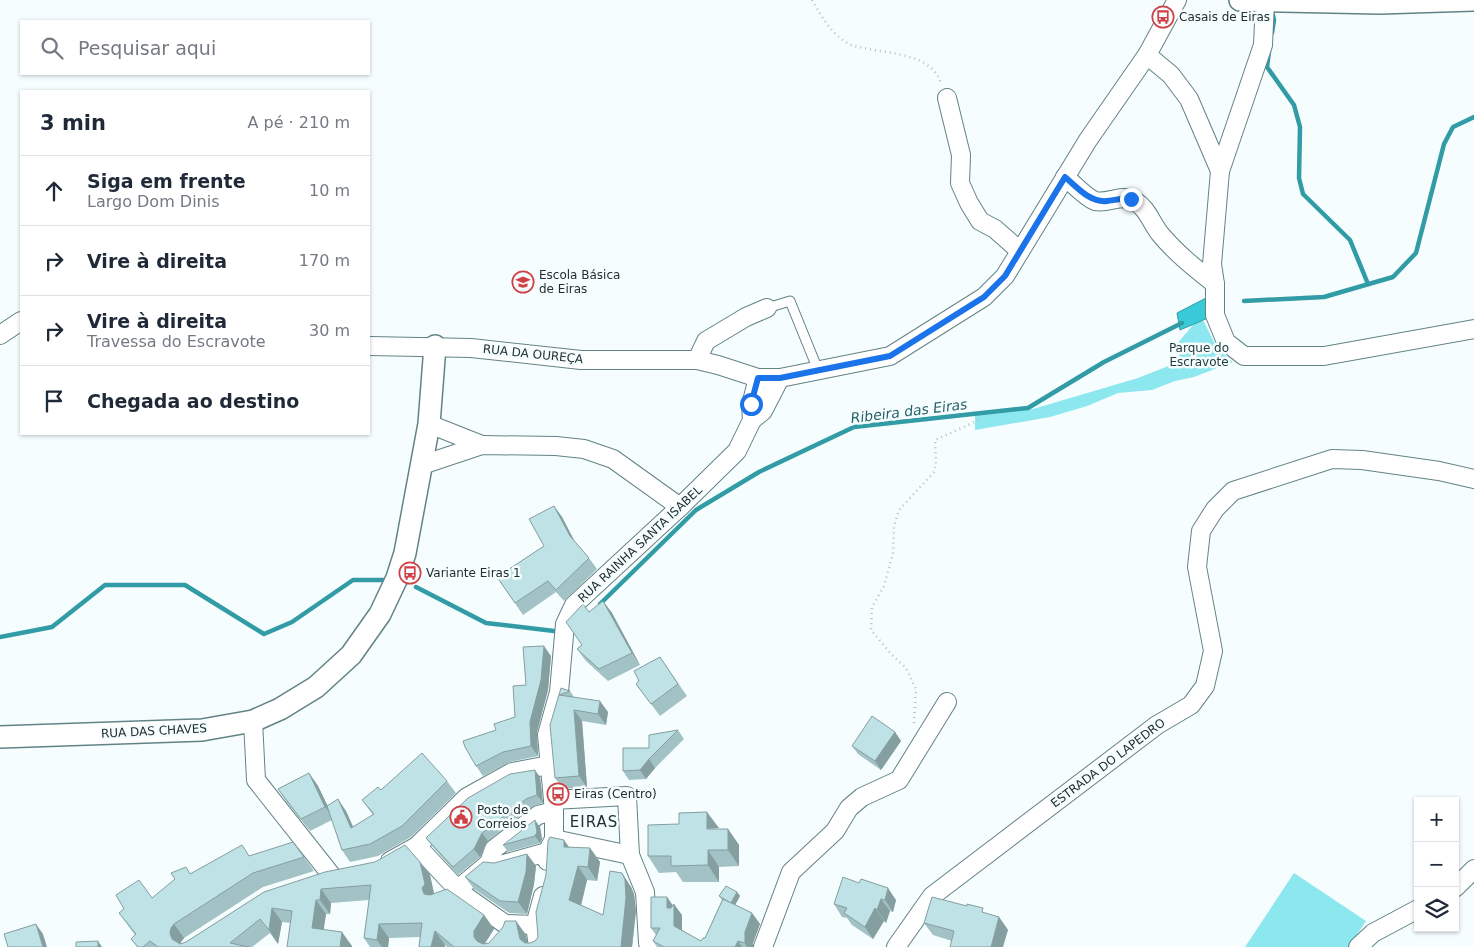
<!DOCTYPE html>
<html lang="pt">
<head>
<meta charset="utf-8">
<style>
  :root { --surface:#fff; --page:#f6f6f7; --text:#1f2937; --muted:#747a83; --line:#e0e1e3 }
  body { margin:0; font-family:"DejaVu Sans",sans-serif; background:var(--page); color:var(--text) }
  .controls { position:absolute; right:15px; bottom:15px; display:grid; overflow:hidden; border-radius:0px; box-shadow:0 1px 4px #0004 }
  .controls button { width:45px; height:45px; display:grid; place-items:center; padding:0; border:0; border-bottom:1px solid var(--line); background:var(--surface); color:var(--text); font:25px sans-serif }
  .stop { position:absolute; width:15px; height:15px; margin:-11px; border:4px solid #1a73e8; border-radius:50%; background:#fff }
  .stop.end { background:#1a73e8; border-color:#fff; box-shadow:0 1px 5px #0008 }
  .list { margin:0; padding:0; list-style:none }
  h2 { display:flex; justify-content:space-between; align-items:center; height:65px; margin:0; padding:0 20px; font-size:21px }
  h2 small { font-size:16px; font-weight:400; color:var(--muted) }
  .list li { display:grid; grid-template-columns:32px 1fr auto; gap:15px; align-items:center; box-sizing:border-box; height:70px; padding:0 20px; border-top:1px solid var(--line) }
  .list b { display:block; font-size:19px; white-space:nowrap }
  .list p { margin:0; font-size:16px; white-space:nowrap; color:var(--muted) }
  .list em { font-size:16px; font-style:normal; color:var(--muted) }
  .icon { flex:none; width:28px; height:28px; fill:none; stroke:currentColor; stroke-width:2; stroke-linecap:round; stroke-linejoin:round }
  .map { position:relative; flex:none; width:1474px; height:947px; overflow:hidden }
  .search { position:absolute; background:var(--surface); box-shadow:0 1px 4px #0004; left:20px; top:20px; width:350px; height:55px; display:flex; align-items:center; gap:12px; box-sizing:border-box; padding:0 18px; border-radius:0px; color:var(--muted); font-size:19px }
  .panel { position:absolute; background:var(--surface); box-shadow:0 1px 4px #0004; left:20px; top:90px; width:350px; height:345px; border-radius:0px }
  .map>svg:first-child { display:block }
  .green { fill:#8de7ef }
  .water { fill:#38cbd7; stroke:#319ca5 }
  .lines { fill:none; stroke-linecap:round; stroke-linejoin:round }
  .stream { stroke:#319ca5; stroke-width:4.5 }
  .service-casing { stroke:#628386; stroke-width:11 }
  .minor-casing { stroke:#628386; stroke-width:20 }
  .tertiary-casing { stroke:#628386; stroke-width:24 }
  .path { stroke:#b6bfc0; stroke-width:2.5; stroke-dasharray:1 4; stroke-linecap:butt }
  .service { stroke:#fff; stroke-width:9 }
  .minor { stroke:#fff; stroke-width:18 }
  .tertiary { stroke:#fff; stroke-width:21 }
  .wall { fill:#a3c2c5 }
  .shaded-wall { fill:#859ea0 }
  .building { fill:#bee2e5; stroke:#859ea0 }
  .route { stroke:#1a73e8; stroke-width:6 }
  .labels { text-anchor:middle; stroke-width:5; stroke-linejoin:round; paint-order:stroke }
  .poi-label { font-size:12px; fill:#223031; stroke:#f6fdfe; text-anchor:start }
  .park-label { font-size:12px; fill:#243c3e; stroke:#f6fdfe }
  .street-label { font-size:12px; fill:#223031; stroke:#f6fdfe }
  .water-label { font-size:14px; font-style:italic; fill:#276166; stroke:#f6fdfe }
  .quarter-label { font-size:15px; letter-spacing:1px; fill:#223031; stroke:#f6fdfe }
</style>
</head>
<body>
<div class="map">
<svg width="1474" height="947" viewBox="0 0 1474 947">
  <rect width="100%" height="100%" fill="#f6fdfe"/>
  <!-- green -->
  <g class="green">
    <path d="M1199 318 1204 322 1217 348 1233 362 1194 377 1175 381 1152 390 1118 393 1087 406 1050 417 975 430V415L1033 409 1138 378 1181 361 1176 345Z"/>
    <path d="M1294 873 1366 921 1349 947H1245Z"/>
  </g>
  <!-- water -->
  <path class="water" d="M1206 298 1208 318 1180 330 1177 313Z"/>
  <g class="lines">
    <!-- stream -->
    <g class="stream">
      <path d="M1272 33 1274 20 1272 11"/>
      <path d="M1269 51 1267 67 1294 105 1300 127 1299 178 1303 194 1350 240 1368 284"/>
      <path d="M1244 301 1324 297 1393 277 1416 253 1444 144 1453 127 1474 117"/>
      <path d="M416 587 486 623 554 631"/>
      <path d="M600 604 696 510 759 472 854 427 1028 408 1104 362 1182 323"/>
      <path d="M0 637 52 627 105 585H185L264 634 292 622 353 580H384"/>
    </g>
    <!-- service casing -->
    <g class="service-casing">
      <path id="service" d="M767 308 790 301 818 370"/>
    </g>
    <!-- minor casing -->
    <g class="minor-casing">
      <g id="minor">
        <path d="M1265 1 1263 45 1220 171 1212 264 1215 284V315L1226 342 1244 356H1324L1474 329"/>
        <path d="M1147 55 1171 75 1189 99 1220 171"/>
        <path d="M947 98 961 155 960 183 969 203 980 221 995 229 1020 251"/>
        <path d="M1065 177C1074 184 1085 197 1095 201 1108 204 1121 194 1133 200 1148 208 1151 223 1161 235 1177 254 1196 269 1215 284"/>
        <path d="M0 335 21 321"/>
        <path d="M369 346 471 348 581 360H697L718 365 758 378H780L890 356 984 297 1005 276 1088 140 1147 55 1177 0"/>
        <path d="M697 360 706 341 746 317 767 308"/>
        <path d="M752 420 763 411 780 378"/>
        <path d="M429 424 482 445"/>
        <path d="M422 465 482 445 556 446 584 449 613 459 680 507"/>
        <path d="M253 721 256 780 332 876"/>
        <path d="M553 800 627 796 630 855 554 839"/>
        <path d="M417 846 461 893 505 924 535 925"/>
        <path d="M630 855 645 892 648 943 650 947"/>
        <path d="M390 861 417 846 467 797 512 772 549 765"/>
        <path d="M547 861V852L554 839V811L547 735 559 692 565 624 574 605 680 507 737 451 752 420 751 405 758 378"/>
        <path d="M489 863 494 849 538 815 554 811"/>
        <path d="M1455 888 1474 869"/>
        <path d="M458 889 489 863 500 865 547 852"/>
        <path d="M538 947 535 925 543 896"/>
        <path d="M763 947 791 872 835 831 849 808 862 797 899 780 947 702"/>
        <path d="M896 947 932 896 1157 725 1191 705 1205 686 1213 651 1197 567 1201 531 1215 509 1233 491 1332 459 1362 460 1439 471 1474 479"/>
        <path d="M1358 947 1373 933 1418 909"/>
      </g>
    </g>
    <!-- tertiary casing -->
    <g class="tertiary-casing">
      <g id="tertiary">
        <path d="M1240 0 1380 3 1473 0"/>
        <path d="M0 737 202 730 253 721 280 709 316 687 351 655 380 614 397 578 405 553 429 424 435 346"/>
      </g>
    </g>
    <!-- path -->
    <g class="path">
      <path d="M812 0C822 17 831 34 849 44 853 46 859 47 864 48 889 54 931 53 941 83"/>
      <path d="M914 723 916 689 906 668 891 654 871 630 872 607 884 586 893 553 894 526 899 510 934 472 936 464 935 440 979 420"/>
    </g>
    <!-- service -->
    <use href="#service" class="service"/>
    <!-- minor -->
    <use href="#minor" class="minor"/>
    <!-- tertiary -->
    <use href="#tertiary" class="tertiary"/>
  </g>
  <!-- wall -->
  <g class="wall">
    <path d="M554 506 562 517 575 542 589 558 597 569 564 601 556 592 523 615 497 577 544 546Z"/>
    <path d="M603 601 612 613 640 665 608 681 586 661 577 649 582 645 589 612Z"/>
    <path d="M551 656 548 690 537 732 538 756 510 762 483 776 476 766 496 730 515 717 526 685Z"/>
    <path d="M660 657 687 696 660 716 636 684Z"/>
    <path d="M561 688 570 691 574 697 608 712 606 725 582 721 587 787 563 789 555 778Z"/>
    <path d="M678 730 684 739 655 768 646 779 629 780 623 771 649 748Z"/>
    <path d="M895 732 901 741 881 770 858 754 852 746Z"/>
    <path d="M309 773 318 786 327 805 346 811 353 827 373 815 362 800 381 790 447 781 456 793 411 837 378 856 350 862 342 850 332 820 310 831 286 801 278 789Z"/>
    <path d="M540 777 543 803 532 807 488 841 480 857 458 875 432 846 426 838Z"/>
    <path d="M540 827 542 839 540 843 508 852 503 845Z"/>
    <path d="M728 829 739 845V866L719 867V882H683L676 872 659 873 648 856Z"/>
    <path d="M569 848H590L600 862 597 881 587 880 581 905 603 915 622 873 631 887 634 894 636 911 632 947H447L445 945V947H419L420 937 389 938 388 947H370L364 938 369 900 331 903 330 914H326L323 930 352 946 291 923 282 922 278 944 270 933 252 947H137L131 939 135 935 119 913 152 898 250 856 304 857 314 871 263 887 184 938 181 942 180 944 186 942 264 892 420 862 430 875 434 894 484 915 494 929 485 943H489L516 921 526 935 527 943H530L535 941 538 937Z"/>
    <path d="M527 854 536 866 534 884 527 914 509 913 474 889 465 877 494 863Z"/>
    <path d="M859 883 896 900 893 912 890 911 886 923 884 921 873 939 852 925 847 918 842 917 834 904Z"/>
    <path d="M737 892 740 896 735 905 752 913 760 924 753 943V947H657L653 941 656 935 651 928 667 897 673 906 682 915V930L701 941 705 938 722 900 719 896Z"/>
    <path d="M987 914 999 917 1008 930 952 941 933 935 924 923Z"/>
  </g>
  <!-- shaded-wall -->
  <g class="shaded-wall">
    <path d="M554 506 562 517 578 548 570 536Z"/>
    <path d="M603 601 612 613 640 665 632 653Z"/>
    <path d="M544 646 551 656 548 690 537 732 538 756 531 746 530 722Z"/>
    <path d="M600 701 608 712 606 725 598 714Z"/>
    <path d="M574 710 582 721 587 787 579 776Z"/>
    <path d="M895 732 901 741 881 770 875 761Z"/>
    <path d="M649 759 655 768 646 779 640 770Z"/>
    <path d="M535 770 540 777 543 803 537 795Z"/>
    <path d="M309 773 318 786 334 819 325 807Z"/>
    <path d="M338 799 346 811 359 840 351 828Z"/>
    <path d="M707 812 719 828 707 829Z"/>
    <path d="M535 820 540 827 542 839 540 843 535 836Z"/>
    <path d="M728 829 739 845V866L728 850Z"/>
    <path d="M482 833 488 841 480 857 474 849Z"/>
    <path d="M564 840 574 854 564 847Z"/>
    <path d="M590 848 600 862 597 881 588 867Z"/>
    <path d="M708 850 719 867V882L708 865Z"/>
    <path d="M527 854 536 866 534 884 527 914 518 902Z"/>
    <path d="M420 862 430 875 435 898 424 894 422 888Z"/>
    <path d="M578 866 587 880 579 914 569 900Z"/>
    <path d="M622 873 631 887 634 894 636 911 632 947H621Z"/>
    <path d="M888 888 896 900 893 912 885 900Z"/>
    <path d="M321 889 331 903 330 914 320 900Z"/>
    <path d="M737 892 740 896 734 907 731 903Z"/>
    <path d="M667 897 674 907V904L682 915V937L674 926 667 908Z"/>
    <path d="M881 899 890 911 886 923 877 910Z"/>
    <path d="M316 900 326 914 322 942 312 928Z"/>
    <path d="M272 908 282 922 278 944 269 930Z"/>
    <path d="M875 908 884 921 873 939 865 927Z"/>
    <path d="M752 913 760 924 753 943V947H747L745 943V932Z"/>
    <path d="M484 915 494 929 484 945 482 947 474 937V931Z"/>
    <path d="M999 917 1008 930 1003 947H991Z"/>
    <path d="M516 921 526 935 528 947 520 939Z"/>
    <path d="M36 924 43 934 47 947H43Z"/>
    <path d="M174 924 184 938 181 942 179 947 172 939 170 933 171 928Z"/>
    <path d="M379 924 389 938 388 947H382L377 940Z"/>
    <path d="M435 931 445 945V947H431Z"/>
    <path d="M342 932 352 946V947H340Z"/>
    <path d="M98 941 102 947H98Z"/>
    <path d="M738 941 742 947H735Z"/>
  </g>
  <!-- building -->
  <g class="building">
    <path d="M554 506 570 536 589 558 556 590 548 581 515 603 497 577 544 546 529 519Z"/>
    <path d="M603 601 632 653 599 669 577 649 582 645 566 622 583 604 589 612Z"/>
    <path d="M544 646 541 680 530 722 531 746 503 752 476 766 465 747 463 741 496 730 494 724 515 717 513 686 526 685 523 647Z"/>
    <path d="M660 657 678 684 651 704 636 684 639 681 634 671Z"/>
    <path d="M561 688 570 691 559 695 600 701 598 714 574 710 579 776 555 778 550 725Z"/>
    <path d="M872 716 895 732 875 761 852 746Z"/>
    <path d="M678 730 649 759 640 770 623 771V748H649V735Z"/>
    <path d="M422 753 447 781 402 826 370 844 342 850 327 806 338 799 351 828 374 814 362 800 378 787 381 790Z"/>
    <path d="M535 770 537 795 526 799 482 833 474 849 453 867 426 838 468 798 510 774Z"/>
    <path d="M309 773 325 807 301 819 278 789Z"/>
    <path d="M707 812V829H728V850H708V865L671 866V856H648V825L679 824V813Z"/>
    <path d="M535 820 537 832 535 836 503 845Z"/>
    <path d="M550 837 564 840V847L590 848 588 867 578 866 569 900 603 915 610 871 622 873 625 880 626 898 621 947H454L435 931 431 947H419L422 923 379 924 377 940 364 938 371 885 321 889 320 900H316L312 928 342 932 340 947H287L292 911 272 908 269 930 260 919 230 943 249 947H158L150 941 143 947H138L131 939 136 934 119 913 124 909 116 895 139 880 152 898 175 879 171 873 186 867 190 874 242 845 249 856 293 842 304 857 253 873 174 924 171 928 170 933 172 939 180 944 186 942 264 892 325 872 375 862 405 845 420 862 425 884 422 888 424 894 430 895 447 889 484 915 474 931V937L477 941 483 944 489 943 503 927 505 921H516L520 939 525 943H530L535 941 538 937 536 912 546 875 548 841Z"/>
    <path d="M527 854 526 872 518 902 500 901 465 877 483 862 494 863Z"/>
    <path d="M843 877 859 883 861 879 888 888 885 900 881 899 877 910 875 908 865 927 844 913 847 908 834 904Z"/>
    <path d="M726 886 737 892 731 903 719 896Z"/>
    <path d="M651 897H667V908H671L674 904V926L701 941 703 938H705L723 899 752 913 745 932V943L738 941 735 947H664L653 941 660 928H651Z"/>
    <path d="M932 897 967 906V904L983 908 982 912 999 917 991 947H950L954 931 924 923Z"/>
    <path d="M36 924 43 947H8L4 934Z"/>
    <path d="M98 941V947H76V942Z"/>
  </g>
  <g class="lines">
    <!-- route -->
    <path class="route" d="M751 404 758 378H780L890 356 984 297 1005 276 1065 177C1077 187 1090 203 1107 201 1115 200 1122 198 1131 199"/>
  </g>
  <!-- icons -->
  <defs>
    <g id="bus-ring" transform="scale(1.125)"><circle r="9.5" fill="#f6fdfe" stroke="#d04045" stroke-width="1.5"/><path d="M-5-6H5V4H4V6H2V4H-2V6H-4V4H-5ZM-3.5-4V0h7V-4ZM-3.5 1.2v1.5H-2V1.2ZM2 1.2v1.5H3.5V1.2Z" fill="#d04045"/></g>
    <g id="school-ring" transform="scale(1.125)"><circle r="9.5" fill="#f6fdfe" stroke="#d04045" stroke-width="1.5"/><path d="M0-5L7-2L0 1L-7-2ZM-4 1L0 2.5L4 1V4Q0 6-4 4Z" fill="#d04045"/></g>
    <g id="civic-ring" transform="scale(1.125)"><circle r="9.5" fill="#f6fdfe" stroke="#d04045" stroke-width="1.5"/><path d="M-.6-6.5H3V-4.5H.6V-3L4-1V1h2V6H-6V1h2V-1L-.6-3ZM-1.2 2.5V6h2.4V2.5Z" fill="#d04045"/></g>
  </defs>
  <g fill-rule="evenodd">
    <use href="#bus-ring" x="1163" y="17"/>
    <use href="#school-ring" x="523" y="282"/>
    <use href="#bus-ring" x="410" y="573"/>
    <use href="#bus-ring" x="558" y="794"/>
    <use href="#civic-ring" x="461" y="817"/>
  </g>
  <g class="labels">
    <!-- poi labels -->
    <g class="poi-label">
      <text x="1179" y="21">Casais de Eiras</text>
      <text x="539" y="279">Escola Básica<tspan x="539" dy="14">de Eiras</tspan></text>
      <text x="426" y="577">Variante Eiras 1</text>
      <text x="574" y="798">Eiras (Centro)</text>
      <text x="477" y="814">Posto de<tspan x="477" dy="14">Correios</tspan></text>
    </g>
    <!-- park labels -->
    <g class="park-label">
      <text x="1199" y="352">Parque do<tspan x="1199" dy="14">Escravote</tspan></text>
    </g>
    <!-- street labels -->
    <g class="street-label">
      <text transform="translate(533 354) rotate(6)" y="4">RUA DA OUREÇA</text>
      <text transform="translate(640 544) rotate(-43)" y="4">RUA RAINHA SANTA ISABEL</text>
      <text transform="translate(154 731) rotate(-3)" y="4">RUA DAS CHAVES</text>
      <text transform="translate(1108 763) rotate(-37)" y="4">ESTRADA DO LAPEDRO</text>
    </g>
    <!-- water labels -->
    <g class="water-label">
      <text transform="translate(909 411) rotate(-7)" y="5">Ribeira das Eiras</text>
    </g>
    <!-- quarter labels -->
    <g class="quarter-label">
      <text x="594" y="827">EIRAS</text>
    </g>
  </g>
</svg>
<div class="controls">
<button>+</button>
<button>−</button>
<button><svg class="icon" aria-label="layers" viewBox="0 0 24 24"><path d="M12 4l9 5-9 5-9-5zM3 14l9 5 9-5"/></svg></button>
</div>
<div class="stop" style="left:751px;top:404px"></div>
<div class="stop end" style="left:1131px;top:199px"></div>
<div class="search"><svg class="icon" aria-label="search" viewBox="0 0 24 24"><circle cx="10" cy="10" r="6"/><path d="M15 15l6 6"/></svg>Pesquisar aqui</div>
<section class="panel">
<h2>3 min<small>A pé · 210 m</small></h2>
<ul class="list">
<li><svg class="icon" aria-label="ahead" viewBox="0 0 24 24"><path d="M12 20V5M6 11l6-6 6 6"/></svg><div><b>Siga em frente</b><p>Largo Dom Dinis</p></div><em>10 m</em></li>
<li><svg class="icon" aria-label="right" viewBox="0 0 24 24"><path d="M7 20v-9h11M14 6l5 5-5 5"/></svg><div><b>Vire à direita</b></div><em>170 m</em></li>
<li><svg class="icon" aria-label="right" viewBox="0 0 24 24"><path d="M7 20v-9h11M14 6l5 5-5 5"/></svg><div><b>Vire à direita</b><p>Travessa do Escravote</p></div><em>30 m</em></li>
<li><svg class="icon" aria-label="arrive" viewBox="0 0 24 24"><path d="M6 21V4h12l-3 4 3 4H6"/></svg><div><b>Chegada ao destino</b></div></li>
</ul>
</section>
</div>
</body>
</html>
